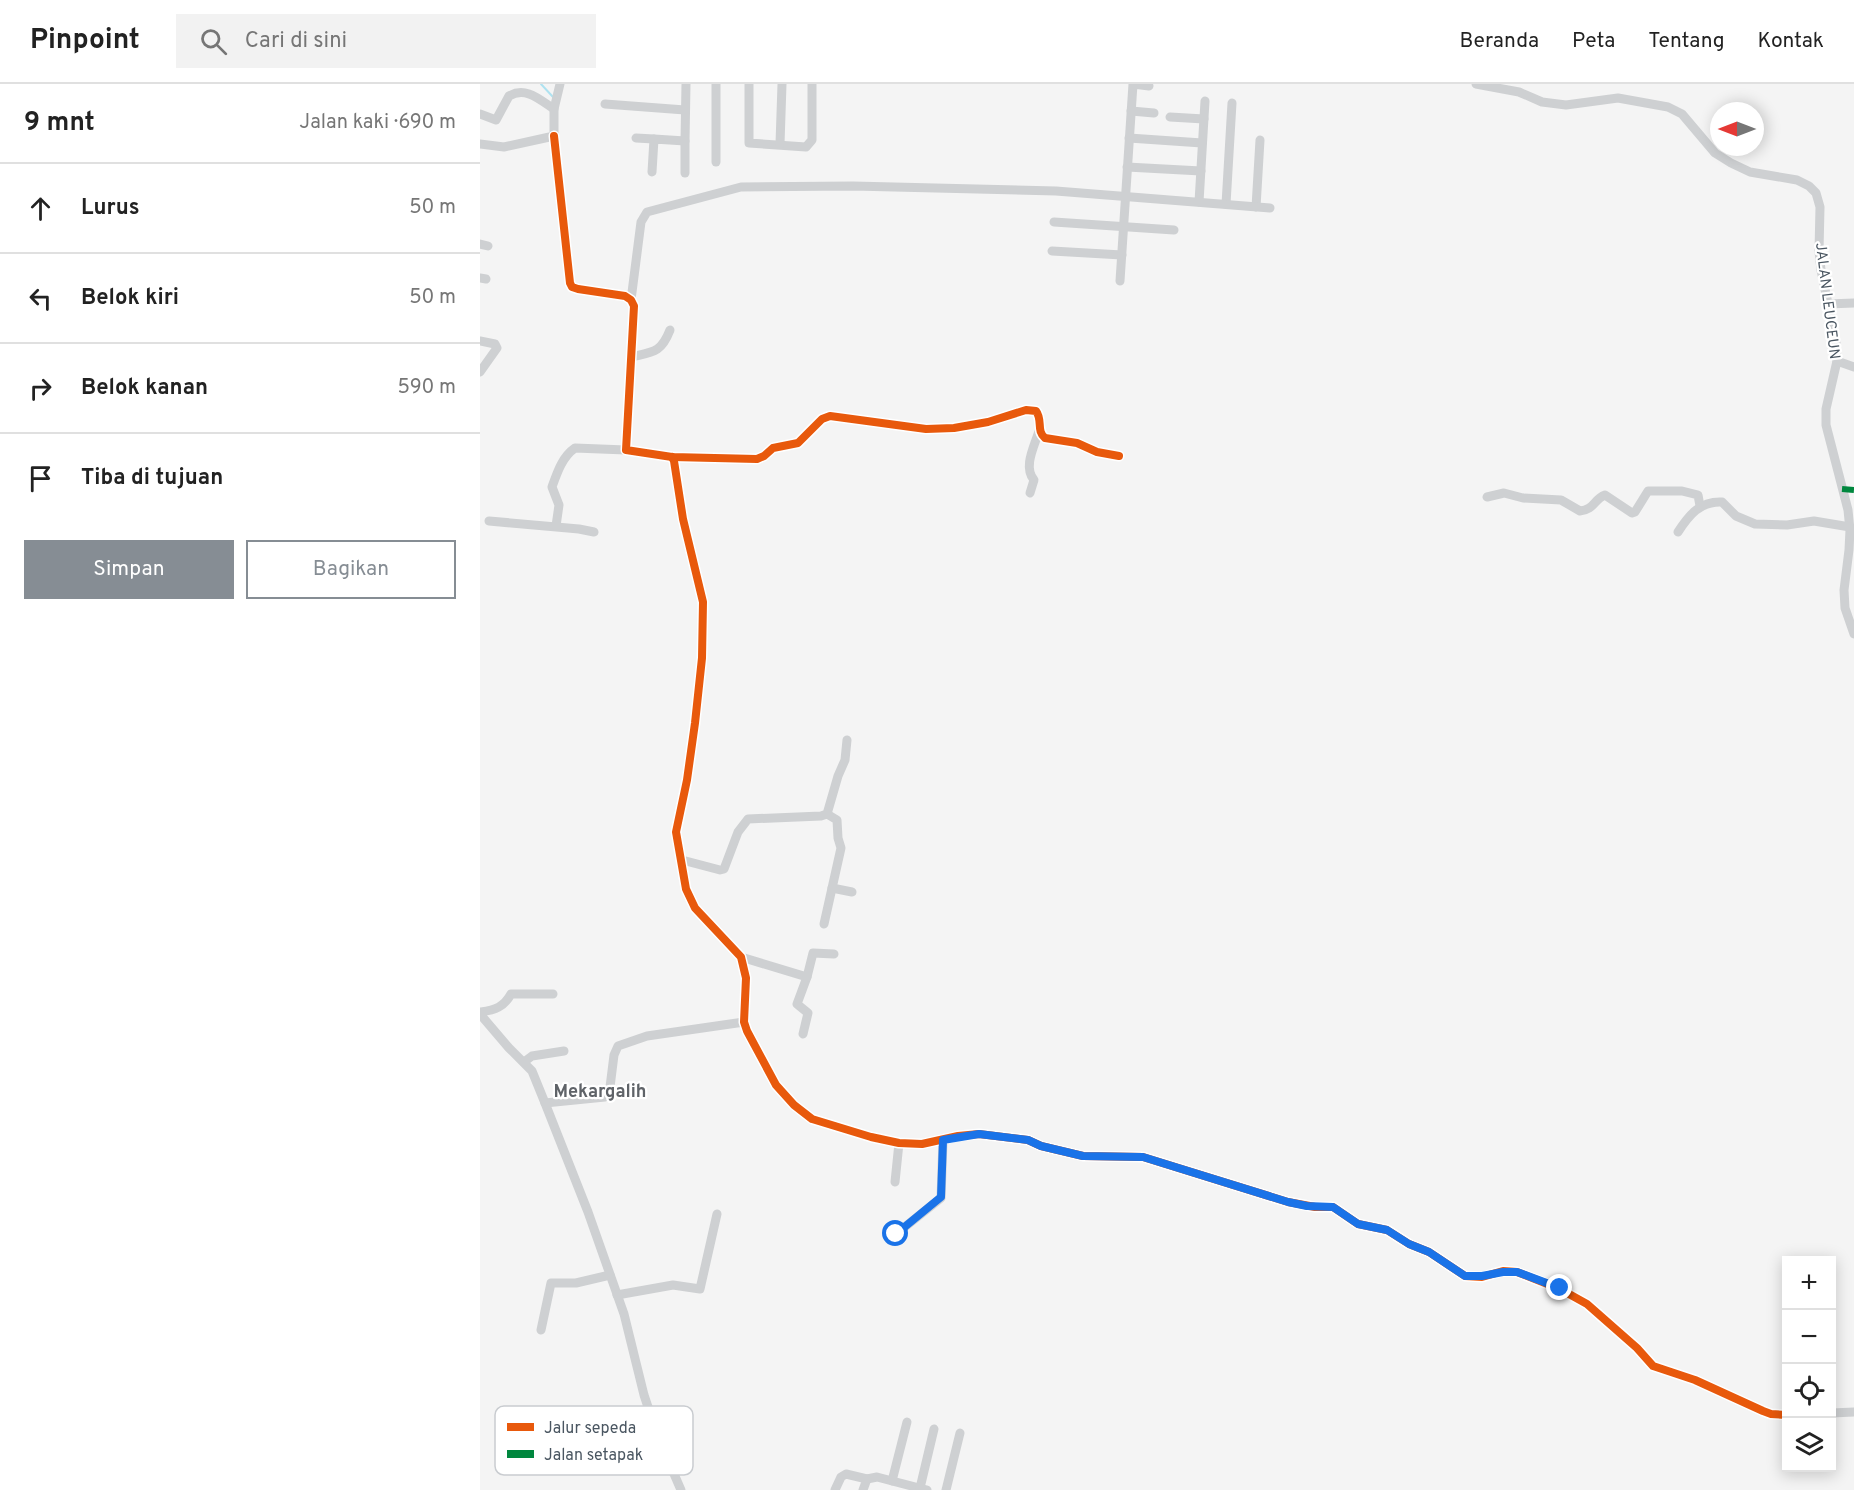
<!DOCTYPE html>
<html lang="id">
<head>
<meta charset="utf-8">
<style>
  :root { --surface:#fff; --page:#f2f2f2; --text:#222; --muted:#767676; --line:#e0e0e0; --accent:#868d94 }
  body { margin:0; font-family:Overpass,sans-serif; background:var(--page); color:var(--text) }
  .controls { position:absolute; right:18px; bottom:18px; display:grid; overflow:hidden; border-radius:0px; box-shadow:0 3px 15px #0003 }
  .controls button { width:54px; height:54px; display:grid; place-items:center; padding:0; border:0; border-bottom:2px solid var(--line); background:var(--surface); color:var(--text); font:30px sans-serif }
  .compass { position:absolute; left:1230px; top:18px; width:54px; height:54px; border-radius:50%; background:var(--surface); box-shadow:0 3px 15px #0003; rotate:270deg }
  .stop { position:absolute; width:18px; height:18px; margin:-14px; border:4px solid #1a73e8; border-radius:50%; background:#fff }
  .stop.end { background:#1a73e8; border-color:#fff; box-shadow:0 2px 6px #0008 }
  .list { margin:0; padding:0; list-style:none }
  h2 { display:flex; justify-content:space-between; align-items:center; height:78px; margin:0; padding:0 24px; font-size:26px }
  h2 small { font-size:20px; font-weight:400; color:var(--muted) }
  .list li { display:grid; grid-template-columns:39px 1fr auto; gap:18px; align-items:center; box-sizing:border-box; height:90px; padding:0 24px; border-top:2px solid var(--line) }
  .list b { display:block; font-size:22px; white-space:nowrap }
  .list em { font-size:20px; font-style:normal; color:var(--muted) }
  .actions { display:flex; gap:12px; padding:18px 24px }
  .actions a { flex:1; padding:14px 0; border:2px solid var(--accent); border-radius:0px; text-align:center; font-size:21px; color:var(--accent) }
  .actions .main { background:var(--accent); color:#fff }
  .icon { flex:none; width:33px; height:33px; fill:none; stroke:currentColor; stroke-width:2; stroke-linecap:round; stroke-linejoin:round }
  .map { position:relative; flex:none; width:1374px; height:1406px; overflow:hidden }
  header { display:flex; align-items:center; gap:36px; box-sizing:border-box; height:84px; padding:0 30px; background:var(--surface); border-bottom:2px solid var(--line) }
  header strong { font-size:28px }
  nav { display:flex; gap:33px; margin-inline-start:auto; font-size:21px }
  .search { width:420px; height:54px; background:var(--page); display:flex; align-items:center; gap:15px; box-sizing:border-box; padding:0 21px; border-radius:0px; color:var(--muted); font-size:22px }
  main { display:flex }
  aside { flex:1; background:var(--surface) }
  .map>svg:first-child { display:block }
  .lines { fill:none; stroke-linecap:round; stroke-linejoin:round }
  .stream { stroke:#aee2f0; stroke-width:2 }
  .minor { stroke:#ced0d2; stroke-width:9 }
  .quiet { stroke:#00873e; stroke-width:6; stroke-dasharray:12 6; stroke-linecap:butt }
  .cycleway-casing { stroke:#fff; stroke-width:11 }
  .cycleway { stroke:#e8590c; stroke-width:8 }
  .route { stroke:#1a73e8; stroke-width:8 }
  .labels { text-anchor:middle; stroke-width:4.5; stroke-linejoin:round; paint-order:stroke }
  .street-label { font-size:15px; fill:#4a5661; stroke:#fff }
  .quarter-label { font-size:18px; font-weight:bold; fill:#5f6368; stroke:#fff }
  .key { fill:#fff; stroke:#c9ccd0; stroke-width:1.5 }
  .key-label { font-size:16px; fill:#4a5661 }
</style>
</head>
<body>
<header>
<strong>Pinpoint</strong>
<div class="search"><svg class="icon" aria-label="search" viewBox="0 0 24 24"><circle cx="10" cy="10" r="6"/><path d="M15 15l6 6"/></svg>Cari di sini</div>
<nav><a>Beranda</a><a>Peta</a><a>Tentang</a><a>Kontak</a></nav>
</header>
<main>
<aside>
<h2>9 mnt<small>Jalan kaki · 690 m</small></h2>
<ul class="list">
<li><svg class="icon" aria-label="ahead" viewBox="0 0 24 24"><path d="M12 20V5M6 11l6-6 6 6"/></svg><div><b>Lurus</b></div><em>50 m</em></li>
<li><svg class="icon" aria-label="left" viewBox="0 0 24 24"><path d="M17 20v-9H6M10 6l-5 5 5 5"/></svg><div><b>Belok kiri</b></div><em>50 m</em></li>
<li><svg class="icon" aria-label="right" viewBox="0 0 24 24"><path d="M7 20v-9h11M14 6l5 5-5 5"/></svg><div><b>Belok kanan</b></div><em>590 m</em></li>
<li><svg class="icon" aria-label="arrive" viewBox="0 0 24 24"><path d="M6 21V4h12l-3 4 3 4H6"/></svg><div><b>Tiba di tujuan</b></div></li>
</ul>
<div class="actions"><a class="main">Simpan</a><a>Bagikan</a></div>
</aside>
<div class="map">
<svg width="1374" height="1406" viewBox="0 0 1374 1406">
  <rect width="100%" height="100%" fill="#f4f4f4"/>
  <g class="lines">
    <!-- stream -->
    <path class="stream" d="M61 0 73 13"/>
    <!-- minor -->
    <g class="minor">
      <path d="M269 0V59L326 63 332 56V0"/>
      <path d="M996 0 1039 8 1062 18 1086 21 1138 14 1188 23 1202 30 1235 69 1251 79 1270 88 1317 96 1329 102 1336 109 1340 123 1339 167 1341 186 1356 258 1357 277 1346 325V341L1368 426 1370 446 1369 466 1364 506 1365 524 1374 550"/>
      <path d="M125 20 205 26"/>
      <path d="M651 27 674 29"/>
      <path d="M0 30 16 36 29 12C46 2 60 16 74 25"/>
      <path d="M690 33 724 35"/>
      <path d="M74 52 90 199 92 203 98 205 145 212 151 216 154 222 146 366 192 373 277 375 284 372 293 364 318 359 342 335 350 332 446 345 474 344 508 338 546 326 556 327C563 336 556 347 565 354L597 359 617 368 639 372"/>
      <path d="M156 54 174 55"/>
      <path d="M649 54 722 59"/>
      <path d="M0 60 24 63 74 52V25L80 0"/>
      <path d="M300 60 302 0"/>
      <path d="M236 78V0"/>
      <path d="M647 83 721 87"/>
      <path d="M172 88 174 55 205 57 206 0"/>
      <path d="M205 89V57"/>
      <path d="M719 118 725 17"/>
      <path d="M746 120 752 19"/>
      <path d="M776 123 780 56"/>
      <path d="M574 138 694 146"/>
      <path d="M0 160 8 162"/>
      <path d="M572 167 642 171"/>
      <path d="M0 194 6 195"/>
      <path d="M640 197 653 0 669 2"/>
      <path d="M151 216 161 138 167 128 261 103 373 102 576 107 790 124"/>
      <path d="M1348 220 1374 219"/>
      <path d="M0 257 15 260 17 264 0 288"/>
      <path d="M151 273C173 268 181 269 190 246"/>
      <path d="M1357 277 1374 283"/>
      <path d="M192 373 194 377 203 435 223 518 222 574 215 639 207 696 196 748 206 805 215 824 261 873 266 894 264 938 267 947 296 1001 314 1021 332 1035 391 1053 419 1059 442 1060 478 1052 499 1050 548 1056 561 1062 603 1072 663 1073 808 1118 835 1123H853L878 1140 907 1146 929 1160 949 1168 985 1192 1002 1193 1023 1187 1037 1188 1080 1205 1107 1220 1157 1264 1173 1282 1215 1296 1283 1327 1291 1330 1306 1331"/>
      <path d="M550 409 554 396C543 383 554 363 559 347"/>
      <path d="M1007 413 1024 409 1043 414 1081 416 1100 427C1114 426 1114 415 1125 411L1152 429 1155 428 1168 407H1202L1218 411 1220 422"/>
      <path d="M9 437 99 445 114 448"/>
      <path d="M76 442 79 421 72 403C77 389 82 373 95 364L146 366"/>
      <path d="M1198 448C1209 431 1220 417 1242 418L1256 432 1275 440 1307 441 1334 437 1370 443"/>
      <path d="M202 776 240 786 244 785 258 748 268 735 341 732 347 730 358 692 365 676 367 656"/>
      <path d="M352 804 372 808"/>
      <path d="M344 840 361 764 358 754 357 736 347 730"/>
      <path d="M261 873 327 893 317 920 328 929 323 950"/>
      <path d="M327 893 333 869 354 870"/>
      <path d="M1 928C15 926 24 923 31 910H73"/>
      <path d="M0 930 29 964 52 987 65 1019 125 1013 129 1011 134 971 138 962 167 952 264 938"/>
      <path d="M44 978 52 972 84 967"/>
      <path d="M65 1019 108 1128 144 1230 164 1311 178 1353 201 1406"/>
      <path d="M415 1098 419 1059"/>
      <path d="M416 1150 461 1114 463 1056"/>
      <path d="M137 1211 193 1201 220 1205 237 1130"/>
      <path d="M61 1246 71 1199H96L130 1191"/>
      <path d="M1352 1329 1374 1328"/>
      <path d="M387 1395 397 1393 447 1406"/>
      <path d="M412 1397 427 1338"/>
      <path d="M440 1404 454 1345"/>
      <path d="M355 1406 361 1393 366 1390 387 1395 383 1406"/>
      <path d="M466 1406 480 1349"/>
    </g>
    <!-- quiet -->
    <path class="quiet" d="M1362 405 1374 406"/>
    <!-- cycleway casing -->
    <g class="cycleway-casing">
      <g id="cycleway">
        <path d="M74 52 90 199 92 203 98 205 145 212 151 216 154 222 146 366 192 373 277 375 284 372 293 364 318 359 342 335 350 332 446 345 474 344 508 338 546 326 556 327C563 336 556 347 565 354L597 359 617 368 639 372"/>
        <path d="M192 373 194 377 203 435 223 518 222 574 215 639 207 696 196 748 206 805 215 824 261 873 266 894 264 938 267 947 296 1001 314 1021 332 1035 391 1053 419 1059 442 1060 478 1052 499 1050 548 1056 561 1062 603 1072 663 1073 808 1118 835 1123H853L878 1140 907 1146 929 1160 949 1168 985 1192 1002 1193 1023 1187 1037 1188 1080 1205 1107 1220 1157 1264 1173 1282 1215 1296 1283 1327 1291 1330 1306 1331"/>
      </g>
    </g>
    <!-- cycleway -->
    <use href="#cycleway" class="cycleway"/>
  </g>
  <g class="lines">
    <!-- route -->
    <path class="route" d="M416 1150 461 1113 463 1056 499 1050 548 1056 561 1062 603 1072 663 1073 808 1118 827 1122 853 1123 878 1140 907 1146 929 1160 949 1168 985 1192H1002L1023 1188H1037L1080 1204"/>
  </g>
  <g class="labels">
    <!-- street labels -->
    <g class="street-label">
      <text transform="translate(1348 217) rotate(83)" y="5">JALAN LEUCEUN</text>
    </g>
    <!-- quarter labels -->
    <g class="quarter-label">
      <text x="120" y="1013">Mekargalih</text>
    </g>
  </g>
  <!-- legend -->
  <rect x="15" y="1322" width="198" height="69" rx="9" class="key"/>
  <rect x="27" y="1339" width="27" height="8" fill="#e8590c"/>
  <rect x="27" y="1366" width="27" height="8" fill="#00873e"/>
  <g class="key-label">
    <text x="64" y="1349">Jalur sepeda</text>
    <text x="64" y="1376">Jalan setapak</text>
  </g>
</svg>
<div class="controls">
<button>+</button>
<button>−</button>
<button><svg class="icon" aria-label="locate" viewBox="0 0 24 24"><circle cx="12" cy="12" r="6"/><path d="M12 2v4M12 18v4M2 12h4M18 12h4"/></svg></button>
<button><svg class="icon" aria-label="layers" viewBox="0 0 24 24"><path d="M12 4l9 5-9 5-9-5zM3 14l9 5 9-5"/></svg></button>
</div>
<svg class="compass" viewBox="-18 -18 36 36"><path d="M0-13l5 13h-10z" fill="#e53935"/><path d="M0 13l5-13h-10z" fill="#767676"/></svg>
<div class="stop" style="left:416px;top:1150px"></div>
<div class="stop end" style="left:1080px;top:1204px"></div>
</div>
</main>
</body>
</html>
